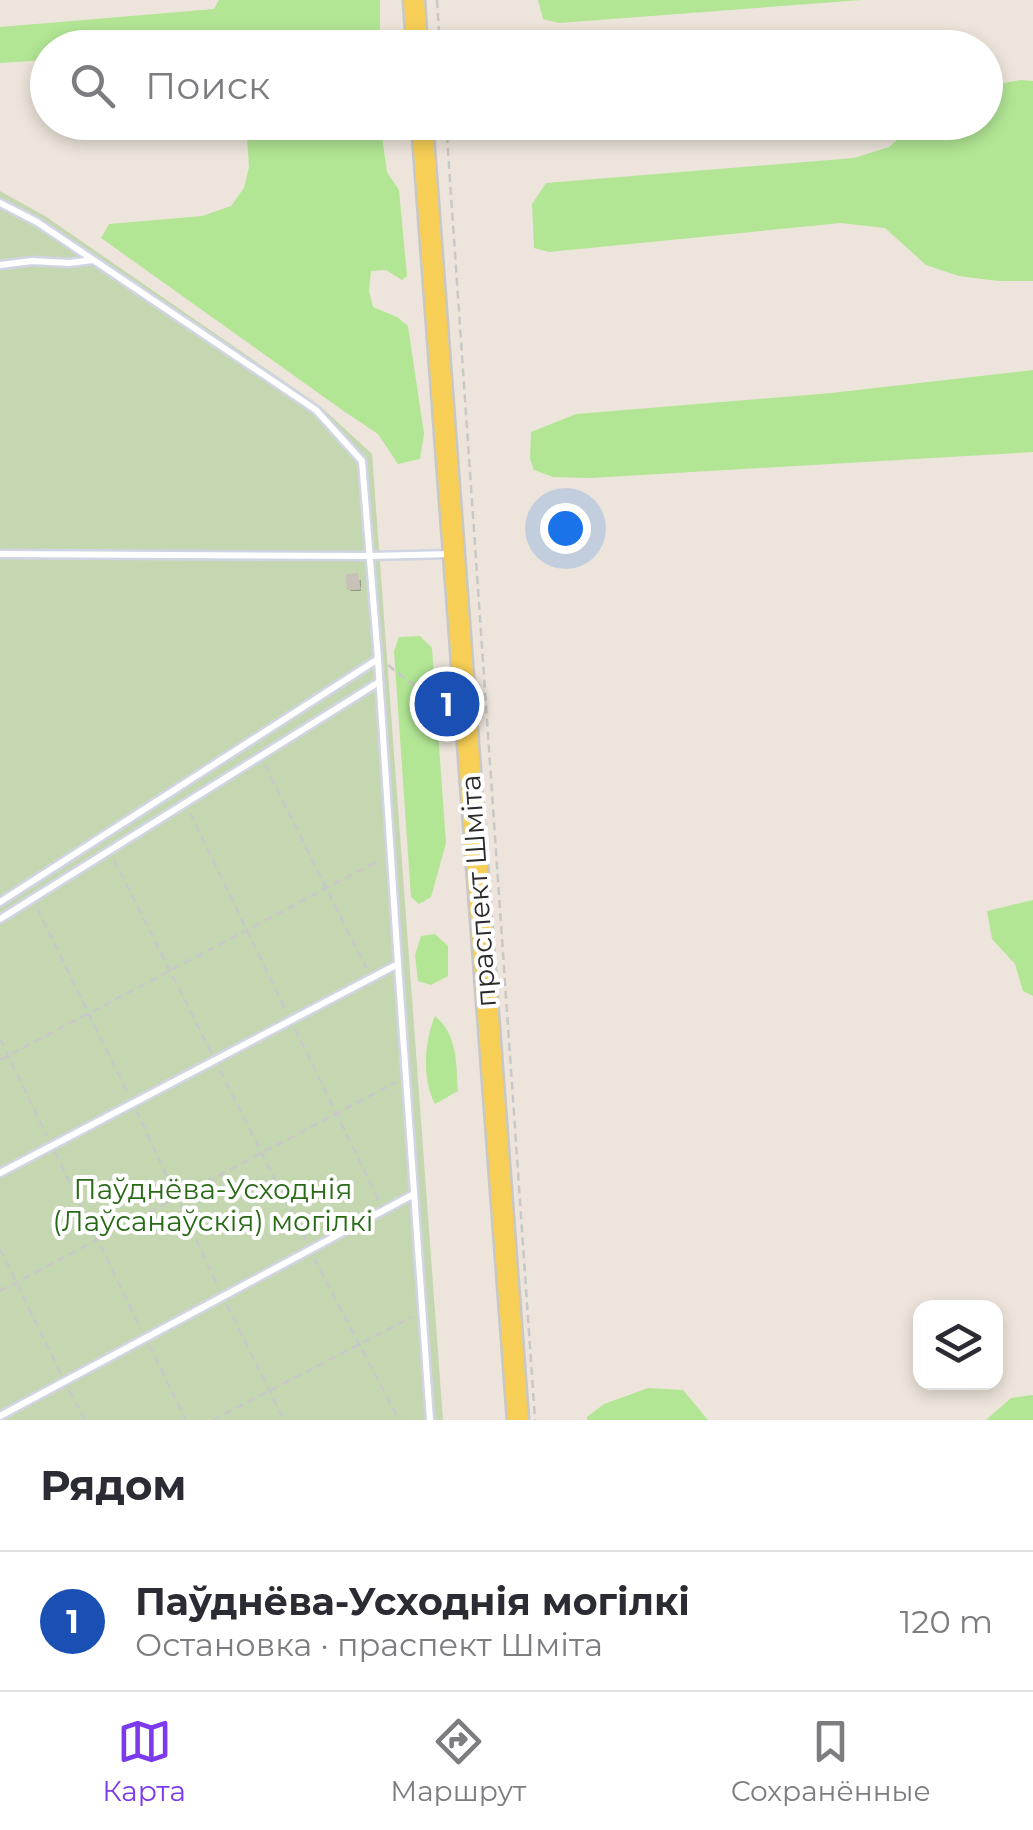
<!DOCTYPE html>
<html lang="ru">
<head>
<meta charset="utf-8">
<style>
  :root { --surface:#fff; --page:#f2f2f3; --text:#2b2b33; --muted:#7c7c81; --line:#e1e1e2; --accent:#7c3aed }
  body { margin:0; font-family:Montserrat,sans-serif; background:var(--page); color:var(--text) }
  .controls { position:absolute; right:30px; bottom:30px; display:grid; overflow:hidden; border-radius:20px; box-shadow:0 5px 15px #0003 }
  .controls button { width:90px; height:90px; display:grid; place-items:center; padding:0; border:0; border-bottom:2px solid var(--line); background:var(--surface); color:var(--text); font:50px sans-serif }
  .you { position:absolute; left:565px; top:528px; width:35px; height:35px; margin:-25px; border:8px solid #fff; border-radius:50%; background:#1a73e8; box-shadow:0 0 0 15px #1a73e833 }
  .badge { display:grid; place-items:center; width:65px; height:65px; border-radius:50%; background:var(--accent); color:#fff; font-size:32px; font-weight:700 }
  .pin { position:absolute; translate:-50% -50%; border:5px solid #fff; box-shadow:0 2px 10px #0006 }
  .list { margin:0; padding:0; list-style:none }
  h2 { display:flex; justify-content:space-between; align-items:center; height:130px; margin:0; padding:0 40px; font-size:42px }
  h2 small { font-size:32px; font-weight:400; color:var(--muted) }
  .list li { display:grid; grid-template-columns:65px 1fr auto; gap:30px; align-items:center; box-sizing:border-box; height:140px; padding:0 40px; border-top:2px solid var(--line) }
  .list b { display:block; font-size:38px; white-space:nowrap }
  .list p { margin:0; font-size:32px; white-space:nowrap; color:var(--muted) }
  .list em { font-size:32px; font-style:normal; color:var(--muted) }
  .icon { flex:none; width:55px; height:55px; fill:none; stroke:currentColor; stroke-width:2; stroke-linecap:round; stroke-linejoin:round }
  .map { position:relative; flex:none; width:1033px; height:1420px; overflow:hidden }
  .search { position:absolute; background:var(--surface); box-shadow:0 5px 15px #0003; left:30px; right:30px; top:30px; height:110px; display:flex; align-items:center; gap:25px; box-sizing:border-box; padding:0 35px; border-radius:55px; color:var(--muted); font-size:38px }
  .sheet { height:270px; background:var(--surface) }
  nav { display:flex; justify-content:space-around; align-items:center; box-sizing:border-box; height:140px; border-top:2px solid var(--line); background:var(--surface); font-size:28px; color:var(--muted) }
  nav a { display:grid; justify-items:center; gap:5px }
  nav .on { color:var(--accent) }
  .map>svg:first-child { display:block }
  .green { fill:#b2e695 }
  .cemetery { fill:#c5d7b1 }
  .building { fill:#c8c2bb; stroke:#c8c1b5; stroke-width:2.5; filter:url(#shadow) }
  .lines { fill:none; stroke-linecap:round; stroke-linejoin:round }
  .lane-casing { stroke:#d0d4e3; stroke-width:11 }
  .primary-casing { stroke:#c8c8c8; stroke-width:25 }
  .path { stroke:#c8c8c8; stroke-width:2.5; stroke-dasharray:8 5; stroke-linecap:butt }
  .lane { stroke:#fff; stroke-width:6 }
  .primary { stroke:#f7ce56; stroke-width:20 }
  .labels { text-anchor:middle; stroke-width:8; stroke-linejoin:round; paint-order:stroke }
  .street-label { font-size:28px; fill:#2a2a2a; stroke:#fff }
  .park-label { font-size:28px; fill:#296a17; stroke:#fff }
</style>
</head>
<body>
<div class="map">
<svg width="1033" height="1420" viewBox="0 0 1033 1420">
  <defs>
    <filter id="shadow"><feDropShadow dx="4" dy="7" stdDeviation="0" flood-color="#0004"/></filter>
  </defs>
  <rect width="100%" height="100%" fill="#ede5db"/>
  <!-- green -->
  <g class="green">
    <path d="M219 0H380V42L378 48H48L47 60 0 63V27L214 9Z"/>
    <path d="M538 0H862L559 23 543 19Z"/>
    <path d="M1021 80 1033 81V281H998L959 276 926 265 885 228 841 223 549 252 534 248 532 204 546 183 854 158 889 147 916 123 986 122V86Z"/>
    <path d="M246 123H380L387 172 399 190 407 276 402 280 386 270 371 271 369 291 373 307 397 317 408 326 424 434 420 459 398 464 378 434 345 412 101 238 109 224 202 216 231 206 244 188 249 167Z"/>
    <path d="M1033 370V452L591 478 553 477 534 470 530 459 531 432 576 414 831 393Z"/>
    <path d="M420 636 432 648 446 843 431 897 419 904 411 897 394 651 399 637Z"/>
    <path d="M1033 900V996L1023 991 1015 964 992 939 987 911Z"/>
    <path d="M435 934 448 946V976L431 985 418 981 415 955 421 936Z"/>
    <path d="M435 1016C458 1035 456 1063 458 1091L435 1104C422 1079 424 1042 435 1016Z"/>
    <path d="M648 1388 683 1390 708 1420H587V1417L604 1404Z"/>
    <path d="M1033 1395V1420H986L1011 1398Z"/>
  </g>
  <!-- cemetery -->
  <path class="cemetery" d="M0 191 45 216 320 406 372 454 443 1420H0Z"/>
  <!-- building -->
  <path class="building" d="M357 574 359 588 348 589 347 575Z"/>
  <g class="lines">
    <!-- lane casing -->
    <g class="lane-casing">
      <g id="lane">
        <path d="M0 203 37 222 316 410 362 461 378 659 0 902"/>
        <path d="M0 265 32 261 69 263 93 260"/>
        <path d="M0 554 369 556 452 554"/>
        <path d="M0 919 379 682"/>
        <path d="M398 964 430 1420"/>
        <path d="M0 1173 398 964 378 660"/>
        <path d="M0 1416 414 1194"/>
      </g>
    </g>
    <!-- primary casing -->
    <g class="primary-casing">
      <g id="primary">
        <path d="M414 0 417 48"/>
        <path d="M422 122 518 1420"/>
      </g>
    </g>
    <!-- path -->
    <g class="path">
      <path d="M437 0 440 48"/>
      <path d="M446 122 535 1420"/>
      <path d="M388 665 442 707"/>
      <path d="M265 765 366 968"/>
      <path d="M190 813 287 1013"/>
      <path d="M114 860 212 1054"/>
      <path d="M37 908 128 1094"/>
      <path d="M295 1029 379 1201"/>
      <path d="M0 1039 47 1136"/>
      <path d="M0 1060 380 860"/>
      <path d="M220 1070 306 1241"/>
      <path d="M136 1110 219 1289"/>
      <path d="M55 1152 141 1329"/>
      <path d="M0 1249 61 1374"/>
      <path d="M314 1258 399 1420"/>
      <path d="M0 1291 396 1082"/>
      <path d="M227 1305 284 1420"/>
      <path d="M149 1345 186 1420"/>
      <path d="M69 1390 85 1420"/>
      <path d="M213 1420 412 1317"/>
    </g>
    <!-- lane -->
    <use href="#lane" class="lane"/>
    <!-- primary -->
    <use href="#primary" class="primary"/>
  </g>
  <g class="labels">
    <!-- street labels -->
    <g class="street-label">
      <text transform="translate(478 891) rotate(-94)" y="10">праспект Шміта</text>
    </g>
    <!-- park labels -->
    <g class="park-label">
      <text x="213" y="1199">Паўднёва-Усходнія<tspan x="213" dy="32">(Лаўсанаўскія) могілкі</tspan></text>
    </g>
  </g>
</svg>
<div class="controls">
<button><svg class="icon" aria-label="layers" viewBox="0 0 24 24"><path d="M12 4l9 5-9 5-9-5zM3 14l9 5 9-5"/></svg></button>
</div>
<div class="you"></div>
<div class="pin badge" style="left:447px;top:704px;background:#1a4fb4">1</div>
<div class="search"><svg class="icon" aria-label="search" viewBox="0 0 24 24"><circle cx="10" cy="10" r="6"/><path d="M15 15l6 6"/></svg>Поиск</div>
</div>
<section class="sheet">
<h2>Рядом<small></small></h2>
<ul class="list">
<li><span class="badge" style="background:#1a4fb4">1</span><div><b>Паўднёва-Усходнія могілкі</b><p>Остановка · праспект Шміта</p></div><em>120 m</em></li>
</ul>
</section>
<nav>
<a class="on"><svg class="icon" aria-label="map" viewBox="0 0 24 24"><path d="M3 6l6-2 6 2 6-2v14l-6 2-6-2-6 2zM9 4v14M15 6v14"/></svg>Карта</a>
<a><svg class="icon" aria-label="directions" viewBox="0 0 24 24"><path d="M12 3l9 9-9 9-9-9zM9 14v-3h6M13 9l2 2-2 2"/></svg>Маршрут</a>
<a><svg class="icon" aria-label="saved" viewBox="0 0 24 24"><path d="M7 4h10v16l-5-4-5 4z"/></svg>Сохранённые</a>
</nav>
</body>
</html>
